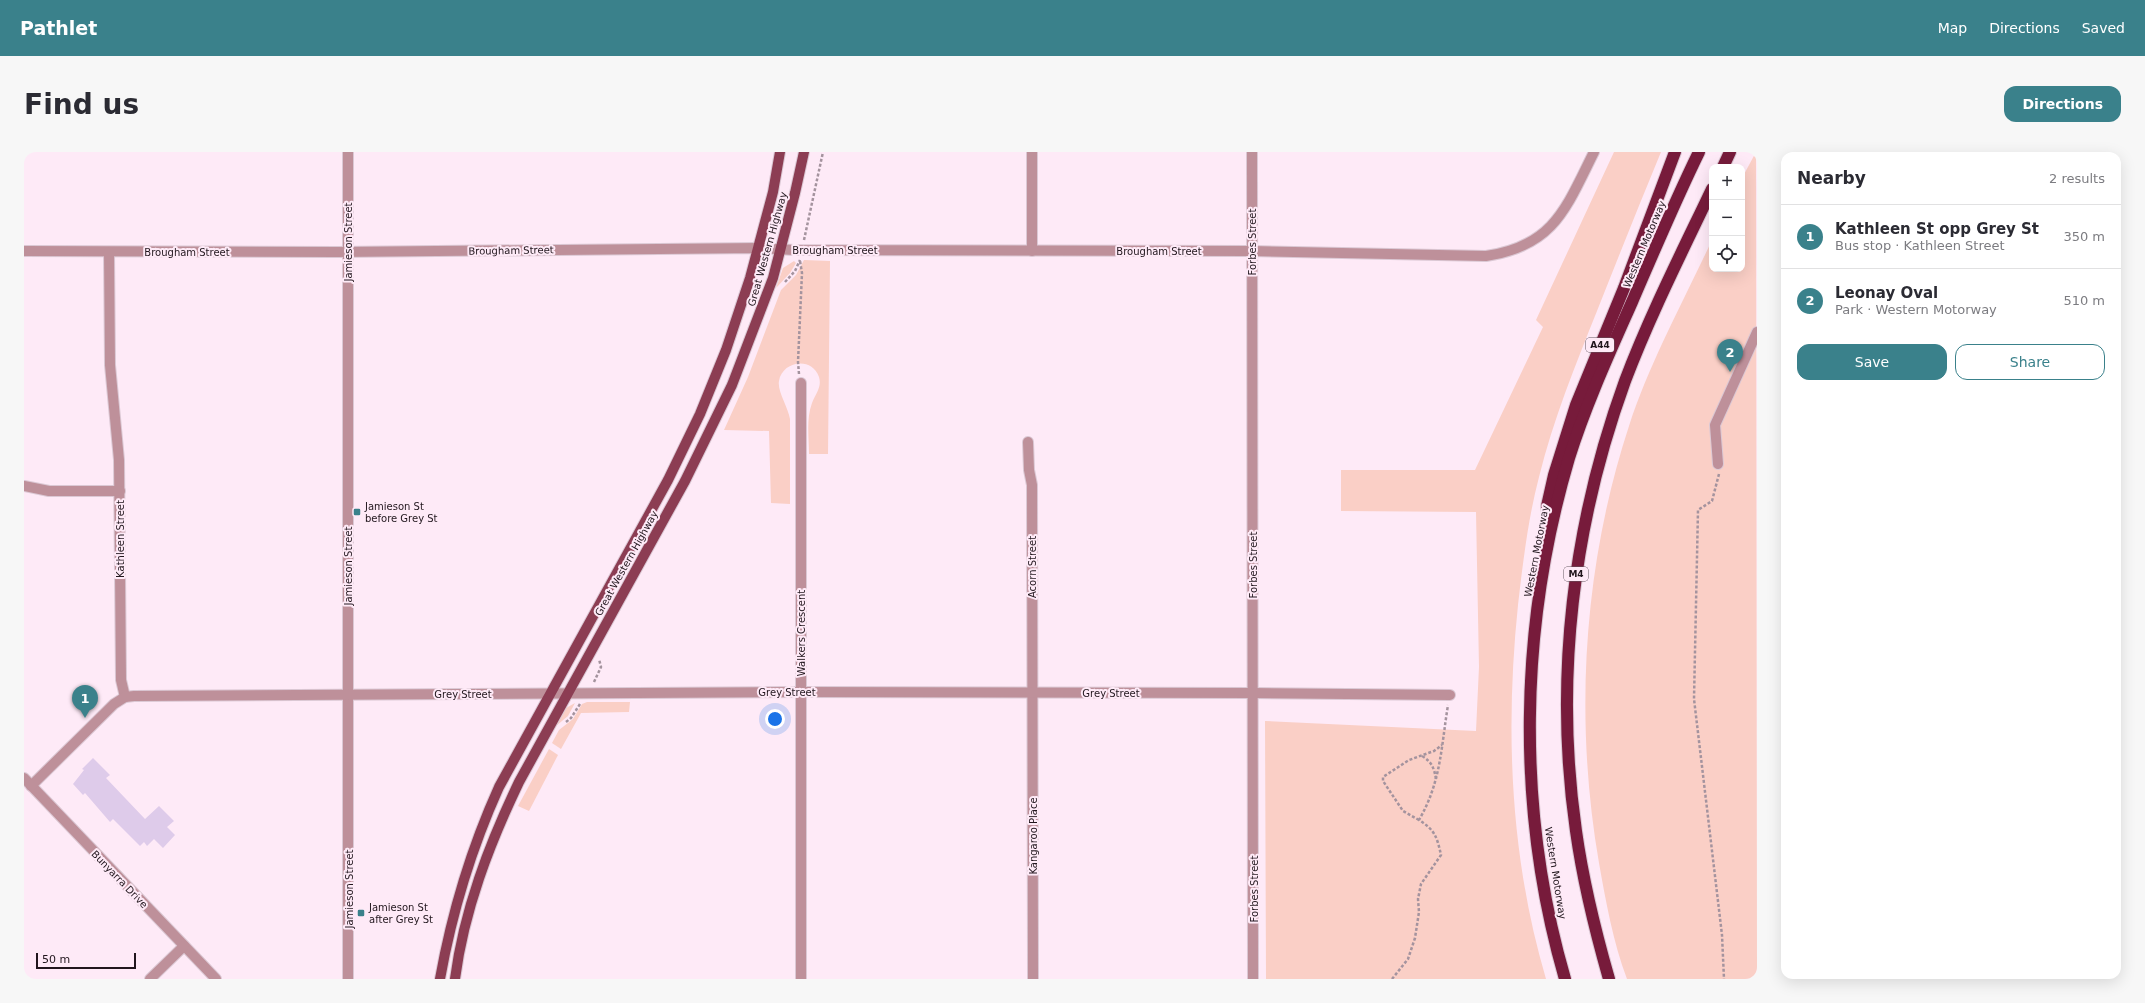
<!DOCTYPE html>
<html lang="en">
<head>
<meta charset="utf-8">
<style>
  :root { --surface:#fff; --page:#f7f7f7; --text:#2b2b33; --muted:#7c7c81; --line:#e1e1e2; --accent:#3a818b }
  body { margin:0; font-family:"DejaVu Sans",sans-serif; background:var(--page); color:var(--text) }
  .controls { position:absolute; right:12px; top:12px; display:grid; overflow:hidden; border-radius:8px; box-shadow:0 4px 16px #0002 }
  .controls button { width:36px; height:36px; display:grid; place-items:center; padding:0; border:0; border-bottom:1px solid var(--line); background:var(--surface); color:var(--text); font:20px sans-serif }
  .scale { position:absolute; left:12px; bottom:10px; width:100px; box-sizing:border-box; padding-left:4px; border:2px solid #21161d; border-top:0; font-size:11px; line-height:14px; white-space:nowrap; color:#21161d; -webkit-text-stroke:3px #feeaf7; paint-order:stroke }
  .you { position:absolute; left:751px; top:567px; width:14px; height:14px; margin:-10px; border:3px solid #fff; border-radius:50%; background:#1a73e8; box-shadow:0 0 0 6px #1a73e833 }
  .badge { display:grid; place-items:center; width:26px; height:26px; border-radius:50%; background:var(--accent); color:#fff; font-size:13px; font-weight:700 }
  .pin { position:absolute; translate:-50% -33px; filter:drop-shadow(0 1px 2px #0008) }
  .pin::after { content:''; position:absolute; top:21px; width:14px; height:12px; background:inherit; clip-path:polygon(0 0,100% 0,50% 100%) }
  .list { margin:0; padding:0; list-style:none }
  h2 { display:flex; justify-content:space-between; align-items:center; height:52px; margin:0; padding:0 16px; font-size:17px }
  h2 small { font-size:13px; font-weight:400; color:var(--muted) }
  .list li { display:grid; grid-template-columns:26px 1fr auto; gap:12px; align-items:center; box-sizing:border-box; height:64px; padding:0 16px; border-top:1px solid var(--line) }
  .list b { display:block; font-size:15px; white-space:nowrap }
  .list p { margin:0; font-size:13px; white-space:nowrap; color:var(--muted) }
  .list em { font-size:13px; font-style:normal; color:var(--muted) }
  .actions { display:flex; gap:8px; padding:12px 16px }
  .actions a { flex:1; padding:9px 0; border:1px solid var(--accent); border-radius:12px; text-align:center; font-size:14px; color:var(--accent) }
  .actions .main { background:var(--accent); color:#fff }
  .icon { flex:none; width:22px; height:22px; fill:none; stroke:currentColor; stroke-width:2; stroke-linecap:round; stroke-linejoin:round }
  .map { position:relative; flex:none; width:1733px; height:827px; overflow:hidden; border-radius:12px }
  header { display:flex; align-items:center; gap:24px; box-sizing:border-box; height:56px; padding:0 20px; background:var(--accent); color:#fff }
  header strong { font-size:19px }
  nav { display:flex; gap:22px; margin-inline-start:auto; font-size:14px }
  .intro { display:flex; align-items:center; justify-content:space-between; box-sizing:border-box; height:96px; padding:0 24px }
  h1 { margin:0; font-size:28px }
  .button { padding:10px 18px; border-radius:12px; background:var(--accent); color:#fff; font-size:14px; font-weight:700 }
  main { display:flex; gap:24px; padding:0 24px }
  aside { flex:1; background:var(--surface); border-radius:12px; box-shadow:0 4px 16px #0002 }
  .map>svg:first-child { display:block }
  .green { fill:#facfc6 }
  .building { fill:#decbea }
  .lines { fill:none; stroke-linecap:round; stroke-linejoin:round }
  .minor-casing { stroke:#dbc8d4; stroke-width:12 }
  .major-casing { stroke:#dbc8d4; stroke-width:12 }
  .highway-casing { stroke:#dbc8d4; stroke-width:14 }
  .path { stroke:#a4939e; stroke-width:2.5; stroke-dasharray:3 2; stroke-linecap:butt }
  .minor { stroke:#be909a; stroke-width:10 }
  .major { stroke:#8c3d53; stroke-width:10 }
  .highway { stroke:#771b3b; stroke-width:12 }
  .poi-dot { fill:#3a818b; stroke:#feeaf7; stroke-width:1.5 }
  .labels { text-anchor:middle; stroke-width:4; stroke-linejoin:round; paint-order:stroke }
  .shield { fill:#feeaf7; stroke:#63565e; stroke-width:1 }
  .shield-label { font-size:9px; font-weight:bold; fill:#21161d }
  .street-label { font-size:10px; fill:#21161d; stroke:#feeaf7 }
  .poi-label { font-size:10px; fill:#21161d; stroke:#feeaf7; text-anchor:start }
</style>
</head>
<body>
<header>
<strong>Pathlet</strong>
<nav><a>Map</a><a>Directions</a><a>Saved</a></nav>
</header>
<div class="intro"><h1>Find us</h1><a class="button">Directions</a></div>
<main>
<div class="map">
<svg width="1733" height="827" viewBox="0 0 1733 827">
  <rect width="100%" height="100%" fill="#feeaf7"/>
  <!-- green -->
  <g class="green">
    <path d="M1590 0H1637C1615 53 1594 106 1573 159 1551 214 1529 268 1515 325 1504 367 1499 410 1494 453 1481 578 1486 705 1522 827H1242L1241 569 1452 579 1455 515 1452 360 1317 359V318H1451L1519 175 1512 168Z"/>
    <path d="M1732 0 1733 827H1603C1589 790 1582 750 1575 711 1550 567 1559 414 1605 274 1625 212 1660 148 1688 88V117H1718V26Z"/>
    <path d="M780 108 806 109 804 302H785C785 286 782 267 788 251 792 241 798 235 795 225 788 204 758 209 755 229 753 239 764 255 766 267V352L747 351 745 279 700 278 724 225 757 138 772 123Z"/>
    <path d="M770 109 772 111 766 121 752 136 759 116Z"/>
    <path d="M563 550H606L605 560 557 561 537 597 528 591 535 578 549 567 558 552Z"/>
    <path d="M551 551 544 564 532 574 542 556Z"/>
    <path d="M525 597 534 603 505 659 494 654Z"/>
  </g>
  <!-- building -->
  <path class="building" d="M69 606 86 623 82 626 121 667 135 654 150 669 143 675 151 683 139 696 130 687 123 694 120 690 116 694 89 667 86 670 61 641 59 643 49 632 60 618 58 617Z"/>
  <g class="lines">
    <!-- minor casing -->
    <g class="minor-casing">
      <g id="minor">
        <path d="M324 0V827"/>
        <path d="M1228 0 1229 827"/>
        <path d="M0 99 314 100 735 96 770 98 1228 99 1462 104C1530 94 1542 56 1570 0"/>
        <path d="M1008 99V0"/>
        <path d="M85 100 86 213 95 308 97 528 101 545"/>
        <path d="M777 231V827"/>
        <path d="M1004 290 1005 318 1008 333 1009 827"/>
        <path d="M1694 312 1691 273 1733 180"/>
        <path d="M0 334 25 339H96"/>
        <path d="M0 626 192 827"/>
        <path d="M7 634 90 552 101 545 110 544 777 540 1230 541 1426 543"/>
        <path d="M126 827 160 794"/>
      </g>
    </g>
    <!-- major casing -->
    <g class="major-casing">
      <g id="major">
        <path d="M416 827C428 760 447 697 475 635L644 328 676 262 702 198 726 126 749 40 756 0"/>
        <path d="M431 827C440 758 465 693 495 630L661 329 708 233 749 126 771 41 780 0"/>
      </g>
    </g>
    <!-- highway casing -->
    <g class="highway-casing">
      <g id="highway">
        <path d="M1699 15 1706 0"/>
        <path d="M1524 373 1523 354 1530 323 1552 253 1600 136 1651 0"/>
        <path d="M1541 827C1492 658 1495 475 1545 306 1562 252 1585 202 1608 150 1630 99 1651 49 1675 0"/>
        <path d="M1585 827C1571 778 1559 729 1552 679 1530 527 1549 372 1601 229 1626 163 1658 100 1688 37"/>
      </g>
    </g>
    <!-- path -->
    <g class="path">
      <path d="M780 88 799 0"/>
      <path d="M761 130 771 119 776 108"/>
      <path d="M775 222 774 210 778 121 776 109"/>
      <path d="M1695 322 1688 349 1674 358 1670 547 1698 783 1700 827"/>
      <path d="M570 530 577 515 575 507"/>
      <path d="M542 570 547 566 556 552"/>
      <path d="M1398 604C1408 610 1410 616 1412 627"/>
      <path d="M1395 668 1379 659 1359 629V625L1385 608 1410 599 1418 593"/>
      <path d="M1368 827 1384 807 1391 786 1395 760 1394 747 1397 732 1417 703C1413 685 1411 678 1395 668 1417 630 1417 596 1424 553"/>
    </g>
    <!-- minor -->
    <use href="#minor" class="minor"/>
    <!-- major -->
    <use href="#major" class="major"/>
    <!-- highway -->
    <use href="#highway" class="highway"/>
  </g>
  <!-- markers -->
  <g class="poi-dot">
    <rect x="329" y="356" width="8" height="8" rx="2"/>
    <rect x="333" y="757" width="8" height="8" rx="2"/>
  </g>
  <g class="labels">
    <!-- shield labels -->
    <g class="shield">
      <rect x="1562" y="186" width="28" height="14" rx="3"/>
      <rect x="1540" y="415" width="24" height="14" rx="3"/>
    </g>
    <g class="shield-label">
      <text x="1576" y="196">A44</text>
      <text x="1552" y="425">M4</text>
    </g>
    <!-- street labels -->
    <g class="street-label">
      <text transform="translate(324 90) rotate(-90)" y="4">Jamieson Street</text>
      <text transform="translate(1228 90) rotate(-90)" y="4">Forbes Street</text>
      <text transform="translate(1620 92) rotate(-67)" y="4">Western Motorway</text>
      <text transform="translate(743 97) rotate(-74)" y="4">Great Western Highway</text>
      <text transform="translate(487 98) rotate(-1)" y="4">Brougham Street</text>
      <text x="811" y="102">Brougham Street</text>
      <text x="1135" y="103">Brougham Street</text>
      <text x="163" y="104">Brougham Street</text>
      <text transform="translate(96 387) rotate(-90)" y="4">Kathleen Street</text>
      <text transform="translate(1512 399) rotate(-79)" y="4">Western Motorway</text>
      <text transform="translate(602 411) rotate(-61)" y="4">Great Western Highway</text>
      <text transform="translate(1229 413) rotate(-90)" y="4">Forbes Street</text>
      <text transform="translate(324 414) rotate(-90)" y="4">Jamieson Street</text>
      <text transform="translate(1008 415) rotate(-90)" y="4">Acorn Street</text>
      <text transform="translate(777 481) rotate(-90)" y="4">Walkers Crescent</text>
      <text x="763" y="544">Grey Street</text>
      <text x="1087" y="545">Grey Street</text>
      <text x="439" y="546">Grey Street</text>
      <text transform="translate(1009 684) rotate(-90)" y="4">Kangaroo Place</text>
      <text transform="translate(1532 721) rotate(81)" y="4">Western Motorway</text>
      <text transform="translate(96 727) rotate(46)" y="4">Bunyarra Drive</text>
      <text transform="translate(325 737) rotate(-90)" y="4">Jamieson Street</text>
      <text transform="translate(1230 737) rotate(-90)" y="4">Forbes Street</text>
    </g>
    <!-- poi labels -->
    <g class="poi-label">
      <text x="341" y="358">Jamieson St<tspan x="341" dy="12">before Grey St</tspan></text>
      <text x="345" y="759">Jamieson St<tspan x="345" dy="12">after Grey St</tspan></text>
    </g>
  </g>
</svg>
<div class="controls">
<button>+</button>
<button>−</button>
<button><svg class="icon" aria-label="locate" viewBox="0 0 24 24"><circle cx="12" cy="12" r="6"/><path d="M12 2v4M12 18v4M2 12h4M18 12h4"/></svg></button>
</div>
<div class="scale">50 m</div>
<div class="you"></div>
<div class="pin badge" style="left:61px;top:566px">1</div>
<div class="pin badge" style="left:1706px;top:220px">2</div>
</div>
<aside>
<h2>Nearby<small>2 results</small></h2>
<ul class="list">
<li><span class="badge">1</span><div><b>Kathleen St opp Grey St</b><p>Bus stop · Kathleen Street</p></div><em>350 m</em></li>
<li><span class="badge">2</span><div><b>Leonay Oval</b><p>Park · Western Motorway</p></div><em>510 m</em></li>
</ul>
<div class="actions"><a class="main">Save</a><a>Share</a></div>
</aside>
</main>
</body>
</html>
